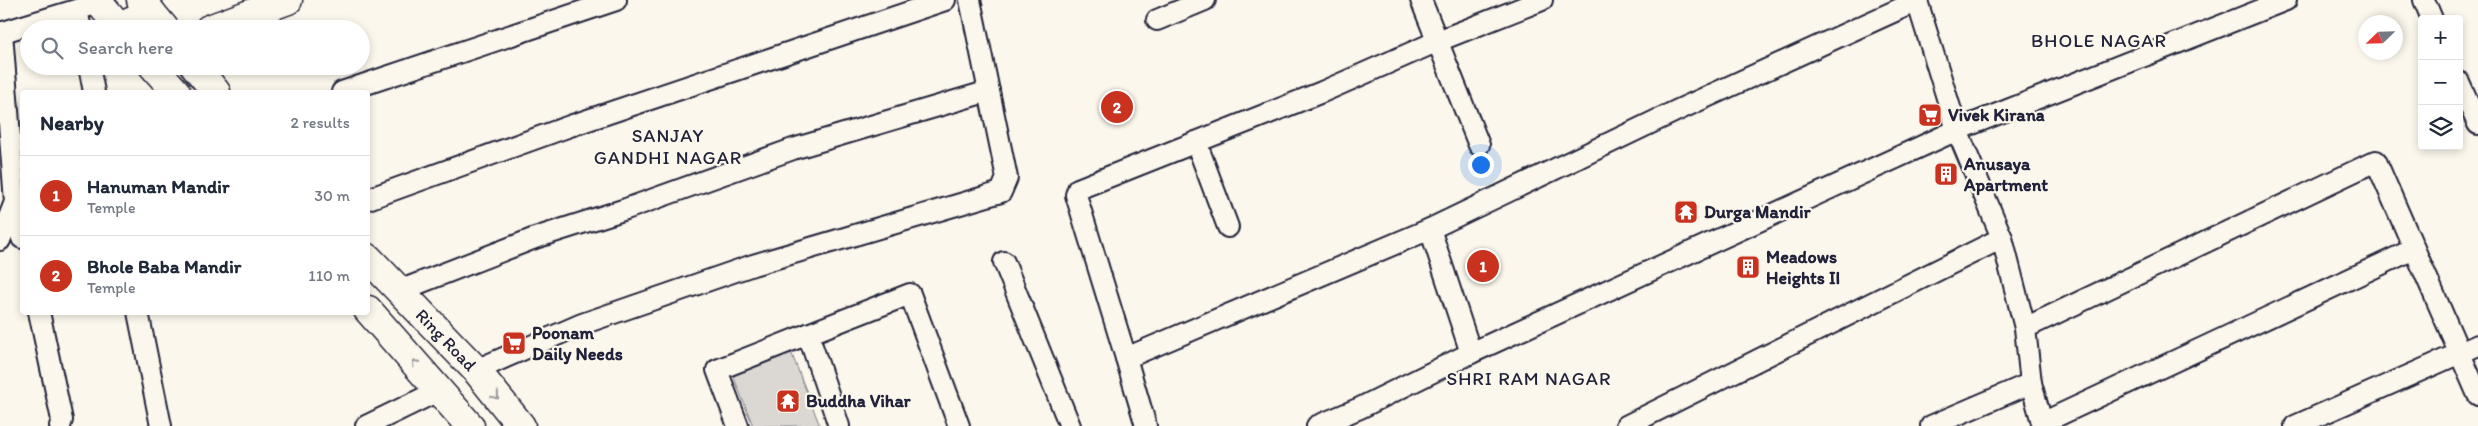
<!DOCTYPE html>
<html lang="en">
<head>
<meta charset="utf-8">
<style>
  :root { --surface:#fff; --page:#f2f2f3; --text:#1f2937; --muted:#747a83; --line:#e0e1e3; --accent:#c8321e }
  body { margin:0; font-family:Itim,sans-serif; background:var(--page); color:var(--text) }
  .controls { position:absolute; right:15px; top:15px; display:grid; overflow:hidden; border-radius:5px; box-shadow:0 2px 8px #0003 }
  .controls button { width:45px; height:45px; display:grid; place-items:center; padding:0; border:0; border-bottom:1px solid var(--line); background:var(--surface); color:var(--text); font:25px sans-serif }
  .compass { position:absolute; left:2358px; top:15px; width:45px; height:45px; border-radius:50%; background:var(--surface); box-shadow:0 2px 8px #0003; rotate:247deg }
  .you { position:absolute; left:1480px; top:164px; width:18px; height:18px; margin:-12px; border:4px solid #fff; border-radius:50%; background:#1a73e8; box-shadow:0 0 0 8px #1a73e833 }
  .badge { display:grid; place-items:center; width:32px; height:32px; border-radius:50%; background:var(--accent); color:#fff; font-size:16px; font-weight:700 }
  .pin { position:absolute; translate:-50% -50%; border:2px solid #fff; box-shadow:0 1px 5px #0006 }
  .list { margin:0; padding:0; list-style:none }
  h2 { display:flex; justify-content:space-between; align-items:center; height:65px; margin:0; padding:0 20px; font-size:21px }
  h2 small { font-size:16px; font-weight:400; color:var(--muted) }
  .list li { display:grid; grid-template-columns:32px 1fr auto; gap:15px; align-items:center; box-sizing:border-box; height:80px; padding:0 20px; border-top:1px solid var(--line) }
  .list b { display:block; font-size:19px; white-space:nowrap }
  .list p { margin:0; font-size:16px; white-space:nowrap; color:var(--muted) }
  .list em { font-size:16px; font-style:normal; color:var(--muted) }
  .icon { flex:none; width:28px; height:28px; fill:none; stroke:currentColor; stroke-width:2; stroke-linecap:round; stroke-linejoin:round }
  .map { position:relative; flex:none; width:2478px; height:426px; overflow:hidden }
  .search { position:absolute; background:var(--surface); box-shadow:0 2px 8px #0003; left:20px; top:20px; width:350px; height:55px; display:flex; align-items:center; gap:12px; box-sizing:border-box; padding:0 18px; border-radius:28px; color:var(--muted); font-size:19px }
  .panel { position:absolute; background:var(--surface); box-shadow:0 2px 8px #0003; left:20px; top:90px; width:350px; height:225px; border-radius:5px }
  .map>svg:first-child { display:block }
  .green { fill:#dbd8d3; stroke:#7e7d87 }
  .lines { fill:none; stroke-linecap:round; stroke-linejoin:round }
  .street-casing { stroke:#22223b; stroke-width:24 }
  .secondary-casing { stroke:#22223b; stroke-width:31 }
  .primary-casing { stroke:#22223b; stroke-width:31 }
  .highway-casing { stroke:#22223b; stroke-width:31 }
  .street { stroke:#fbf7ec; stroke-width:20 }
  .secondary { stroke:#fbf7ec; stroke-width:28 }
  .primary { stroke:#fbf7ec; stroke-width:28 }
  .highway { stroke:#fbf7ec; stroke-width:28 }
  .oneway { stroke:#99979c }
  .labels { text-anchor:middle; stroke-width:4.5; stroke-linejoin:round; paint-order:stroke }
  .poi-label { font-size:18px; font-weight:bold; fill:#22223b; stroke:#fbf7ec; text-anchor:start }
  .street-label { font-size:18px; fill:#22223b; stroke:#fbf7ec }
  .neighbourhood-label { font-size:19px; letter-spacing:1px; fill:#22223b; stroke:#fbf7ec }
</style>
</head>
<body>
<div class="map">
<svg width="2478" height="426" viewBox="0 0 2478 426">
  <rect width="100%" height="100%" fill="#fbf7ec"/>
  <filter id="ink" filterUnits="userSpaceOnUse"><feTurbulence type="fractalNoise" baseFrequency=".02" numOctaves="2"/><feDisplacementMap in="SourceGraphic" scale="10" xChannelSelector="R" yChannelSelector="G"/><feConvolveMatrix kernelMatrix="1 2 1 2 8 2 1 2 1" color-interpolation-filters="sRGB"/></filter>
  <g filter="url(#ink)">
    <!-- green -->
    <path class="green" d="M791 352 820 426H753L733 375Z"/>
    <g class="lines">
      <!-- street casing -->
      <g class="street-casing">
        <g id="street">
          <path d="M1421 0 1479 145"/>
          <path d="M2286 0 1957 130 2002 238 2025 328 2376 161 2478 395"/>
          <path d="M2424 0 2432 19"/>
          <path d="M77 10 81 29"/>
          <path d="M1157 20 1205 0"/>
          <path d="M0 33 99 3"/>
          <path d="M89 66 94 92"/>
          <path d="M2459 82 2478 124"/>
          <path d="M342 92 616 0"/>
          <path d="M1196 142 1228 227"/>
          <path d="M368 199 570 126 945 0"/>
          <path d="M15 202 22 238"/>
          <path d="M1430 229 1471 353"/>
          <path d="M0 240 15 202 2 32"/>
          <path d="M1004 262 1070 426"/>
          <path d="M399 291 535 238 626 209 793 149 989 91"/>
          <path d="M39 312 62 420 60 426"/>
          <path d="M138 312 161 426"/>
          <path d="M2025 328 2031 383 2043 426"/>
          <path d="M808 334 910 294 959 426"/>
          <path d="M1126 358 1076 195 1078 189 1322 92 1438 41 1542 0"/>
          <path d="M476 370 582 324 753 265 1001 192 1007 178 970 0"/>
          <path d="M2042 423 2414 249"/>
          <path d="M366 426 440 390"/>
          <path d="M738 426 717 370 808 334 839 426"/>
          <path d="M1146 426 1126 358 1430 229 1678 110 1917 1 1957 130 1471 353 1360 408 1317 426"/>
          <path d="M1626 426 2002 238"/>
          <path d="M1931 426 2031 383"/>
          <path d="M2295 426 2478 345"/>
        </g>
      </g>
      <!-- secondary casing -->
      <g class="secondary-casing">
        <path id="secondary" d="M209 29 288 0"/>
      </g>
      <!-- primary casing -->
      <g class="primary-casing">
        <path id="primary" d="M119 26 151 12"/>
      </g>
      <!-- highway casing -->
      <g class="highway-casing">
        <g id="highway">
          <path d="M97 0 121 29"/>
          <path d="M141 0 165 29"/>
          <path d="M153 66 176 92"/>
          <path d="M195 66 216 92"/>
          <path d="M368 258 476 370 521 426"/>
          <path d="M368 310 470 426"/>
        </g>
      </g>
      <!-- street -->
      <use href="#street" class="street"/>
      <!-- secondary -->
      <use href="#secondary" class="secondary"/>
      <!-- primary -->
      <use href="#primary" class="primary"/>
      <!-- highway -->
      <use href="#highway" class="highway"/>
    </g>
    <!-- one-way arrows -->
    <defs><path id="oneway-chevron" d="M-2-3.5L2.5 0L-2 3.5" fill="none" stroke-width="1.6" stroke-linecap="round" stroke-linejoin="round" transform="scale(1.25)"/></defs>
    <g class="oneway">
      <use href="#oneway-chevron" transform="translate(415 363) rotate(-132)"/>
      <use href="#oneway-chevron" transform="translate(496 396) rotate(51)"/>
    </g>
  </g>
  <!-- icons -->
  <defs>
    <g id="supermarket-square" transform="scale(1.25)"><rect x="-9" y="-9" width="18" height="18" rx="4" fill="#c8321e" stroke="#fbf7ec"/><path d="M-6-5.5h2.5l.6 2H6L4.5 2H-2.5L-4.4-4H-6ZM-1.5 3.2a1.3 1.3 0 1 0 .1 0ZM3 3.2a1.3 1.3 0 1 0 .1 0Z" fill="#fff"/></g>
    <g id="building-square" transform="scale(1.25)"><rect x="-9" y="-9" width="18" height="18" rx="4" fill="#c8321e" stroke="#fbf7ec"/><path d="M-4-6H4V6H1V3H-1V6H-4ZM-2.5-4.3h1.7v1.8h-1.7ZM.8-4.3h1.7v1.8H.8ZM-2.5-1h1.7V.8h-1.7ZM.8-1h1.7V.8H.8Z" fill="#fff"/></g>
    <g id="temple-square" transform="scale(1.25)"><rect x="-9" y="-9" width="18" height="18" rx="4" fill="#c8321e" stroke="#fbf7ec"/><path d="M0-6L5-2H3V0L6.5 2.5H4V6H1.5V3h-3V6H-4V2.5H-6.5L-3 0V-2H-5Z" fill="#fff"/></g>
  </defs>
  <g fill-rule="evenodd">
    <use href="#supermarket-square" x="1930" y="115"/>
    <use href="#building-square" x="1946" y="174"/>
    <use href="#temple-square" x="1686" y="212"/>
    <use href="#building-square" x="1748" y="267"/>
    <use href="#supermarket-square" x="514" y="343"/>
    <use href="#temple-square" x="788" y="401"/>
  </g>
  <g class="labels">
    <!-- poi labels -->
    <g class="poi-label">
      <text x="1948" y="121">Vivek Kirana</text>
      <text x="1964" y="170">Anusaya<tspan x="1964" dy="21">Apartment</tspan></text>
      <text x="1704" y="218">Durga Mandir</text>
      <text x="1766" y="263">Meadows<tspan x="1766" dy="21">Heights II</tspan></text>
      <text x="532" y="339">Poonam<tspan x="532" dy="21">Daily Needs</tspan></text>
      <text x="806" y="407">Buddha Vihar</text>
    </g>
    <!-- street labels -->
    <g class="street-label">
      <text transform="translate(446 340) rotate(46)" y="6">Ring Road</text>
    </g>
    <!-- neighbourhood labels -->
    <g class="neighbourhood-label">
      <text x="2099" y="47">BHOLE NAGAR</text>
      <text x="668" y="142">SANJAY<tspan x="668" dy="22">GANDHI NAGAR</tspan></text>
      <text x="1529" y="385">SHRI RAM NAGAR</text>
    </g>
  </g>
</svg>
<div class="controls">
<button>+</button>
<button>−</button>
<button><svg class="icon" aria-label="layers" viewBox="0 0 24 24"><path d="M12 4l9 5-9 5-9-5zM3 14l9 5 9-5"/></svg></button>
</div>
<svg class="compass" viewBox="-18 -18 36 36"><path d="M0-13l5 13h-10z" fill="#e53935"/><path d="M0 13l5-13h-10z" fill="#747a83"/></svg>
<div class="you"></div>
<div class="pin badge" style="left:1483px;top:266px">1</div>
<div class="pin badge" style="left:1117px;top:107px">2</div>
<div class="search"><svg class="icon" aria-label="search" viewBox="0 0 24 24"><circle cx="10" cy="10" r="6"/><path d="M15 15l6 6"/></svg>Search here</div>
<section class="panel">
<h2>Nearby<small>2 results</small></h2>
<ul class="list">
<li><span class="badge">1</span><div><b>Hanuman Mandir</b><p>Temple</p></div><em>30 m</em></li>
<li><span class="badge">2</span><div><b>Bhole Baba Mandir</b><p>Temple</p></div><em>110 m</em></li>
</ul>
</section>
</div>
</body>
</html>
